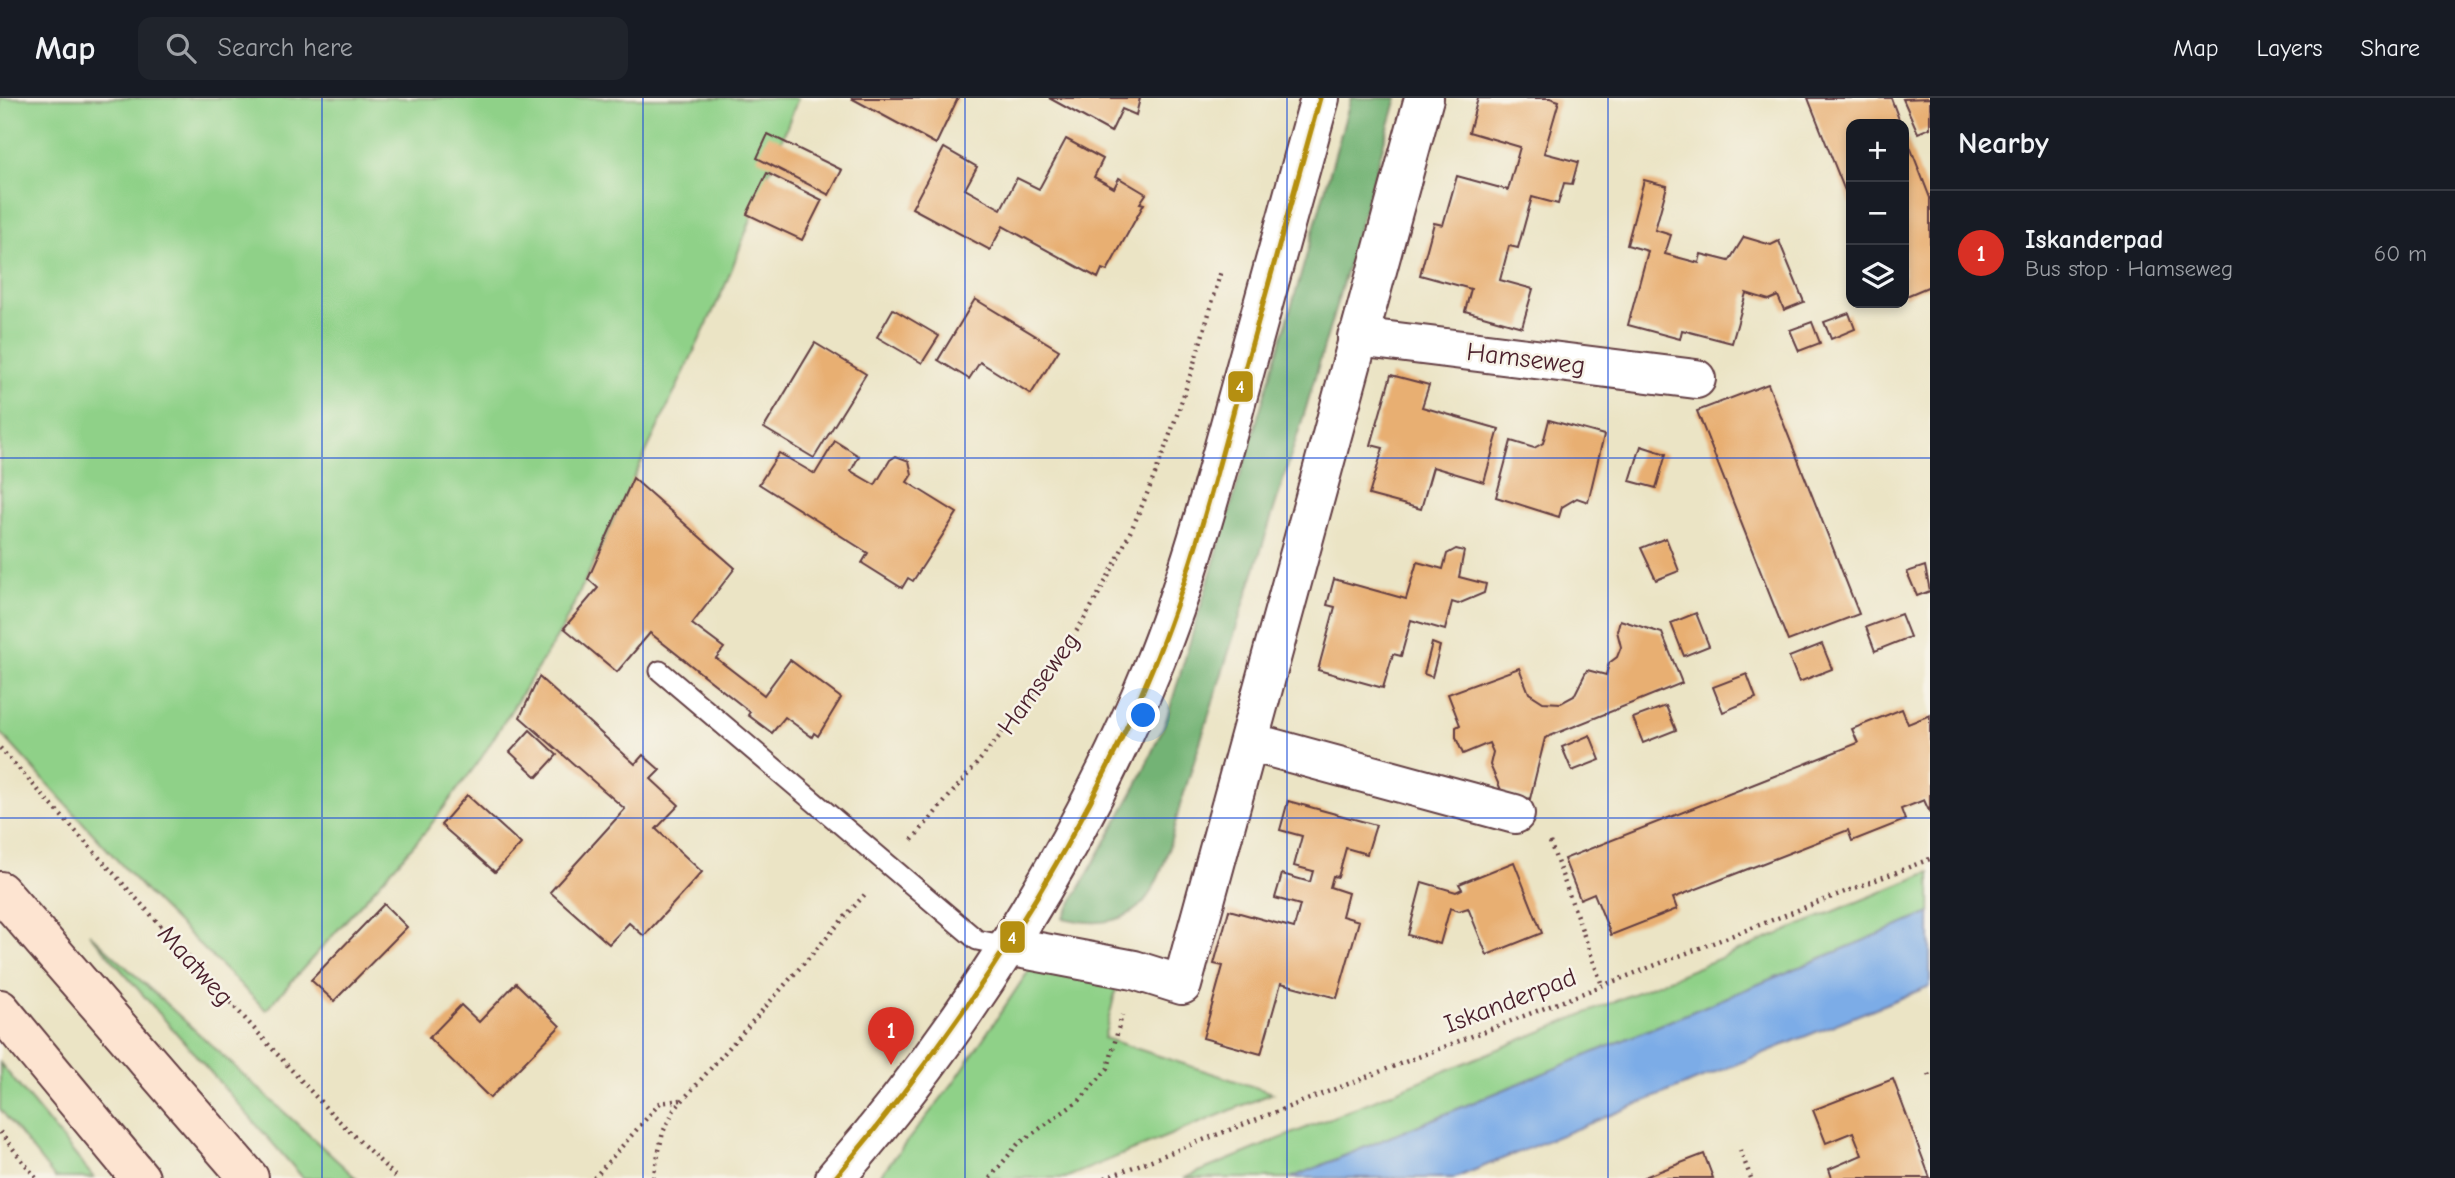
<!DOCTYPE html>
<html lang="en">
<head>
<meta charset="utf-8">
<style>
  :root { --surface:#171b24; --page:#20242c; --text:#f1f3f6; --muted:#9ea1a6; --line:#363941; --accent:#d93025 }
  body { margin:0; font-family:"Comic Neue",sans-serif; background:var(--page); color:var(--text) }
  .controls { position:absolute; right:21px; top:21px; display:grid; overflow:hidden; border-radius:14px; box-shadow:0 4px 10px #0003 }
  .controls button { width:63px; height:63px; display:grid; place-items:center; padding:0; border:0; border-bottom:2px solid var(--line); background:var(--surface); color:var(--text); font:35px sans-serif }
  .you { position:absolute; left:1144px; top:618px; width:24px; height:24px; margin:-18px; border:5px solid #fff; border-radius:50%; background:#1a73e8; box-shadow:0 0 0 10px #1a73e833 }
  .badge { display:grid; place-items:center; width:46px; height:46px; border-radius:50%; background:var(--accent); color:#fff; font-size:23px; font-weight:700 }
  .pin { position:absolute; translate:-50% -58px; filter:drop-shadow(0 2px 4px #0008) }
  .pin::after { content:''; position:absolute; top:37px; width:24px; height:21px; background:inherit; clip-path:polygon(0 0,100% 0,50% 100%) }
  .list { margin:0; padding:0; list-style:none }
  h2 { display:flex; justify-content:space-between; align-items:center; height:91px; margin:0; padding:0 28px; font-size:30px }
  h2 small { font-size:23px; font-weight:400; color:var(--muted) }
  .list li { display:grid; grid-template-columns:46px 1fr auto; gap:21px; align-items:center; box-sizing:border-box; height:126px; padding:0 28px; border-top:2px solid var(--line) }
  .list b { display:block; font-size:26px; white-space:nowrap }
  .list p { margin:0; font-size:23px; white-space:nowrap; color:var(--muted) }
  .list em { font-size:23px; font-style:normal; color:var(--muted) }
  .icon { flex:none; width:38px; height:38px; fill:none; stroke:currentColor; stroke-width:2; stroke-linecap:round; stroke-linejoin:round }
  .map { position:relative; flex:none; width:1930px; height:1080px; overflow:hidden }
  header { display:flex; align-items:center; gap:42px; box-sizing:border-box; height:98px; padding:0 35px; background:var(--surface); border-bottom:2px solid var(--line) }
  header strong { font-size:33px }
  nav { display:flex; gap:38px; margin-inline-start:auto; font-size:24px }
  .search { width:490px; height:63px; background:var(--page); display:flex; align-items:center; gap:18px; box-sizing:border-box; padding:0 24px; border-radius:14px; color:var(--muted); font-size:26px }
  main { display:flex }
  aside { flex:1; background:var(--surface) }
  .map>svg:first-child { display:block }
  .green { fill:#8fd188; stroke:#6c785a; stroke-width:2 }
  .forest { fill:#73b374; stroke:#5e6950; stroke-width:2 }
  .water { fill:#7cace7; stroke:#636689; stroke-width:2 }
  .building { fill:#e8af72 }
  .lines { fill:none; stroke-linecap:round; stroke-linejoin:round }
  .service-casing { stroke:#623d42; stroke-width:23 }
  .minor-casing { stroke:#623d42; stroke-width:42 }
  .tertiary-casing { stroke:#623d42; stroke-width:42 }
  .secondary-casing { stroke:#623d42; stroke-width:42 }
  .path { stroke:#623d42; stroke-width:4.5; stroke-dasharray:2 5; stroke-linecap:butt }
  .service { stroke:#fff; stroke-width:19 }
  .minor { stroke:#fff; stroke-width:38 }
  .tertiary { stroke:#fff; stroke-width:38 }
  .secondary { stroke:#fde4d1; stroke-width:38 }
  .bus-1-casing { stroke:#f7f3e8; stroke-width:10 }
  .bus-1 { stroke:#b58f11; stroke-width:5 }
  .grid { fill:none; stroke:#1d4ed8; stroke-width:2; stroke-opacity:0.55 }
  .labels { text-anchor:middle; stroke-width:5; stroke-linejoin:round; paint-order:stroke }
  .street-label { font-size:26px; fill:#4a1f2b; stroke:#f7f3e8 }
  .line-badge { stroke:#f7f3e8; stroke-width:2.5 }
  .badge-label { font-size:19px; text-anchor:middle; font-weight:bold; fill:#fff }
</style>
</head>
<body>
<header>
<strong>Map</strong>
<div class="search"><svg class="icon" aria-label="search" viewBox="0 0 24 24"><circle cx="10" cy="10" r="6"/><path d="M15 15l6 6"/></svg>Search here</div>
<nav><a>Map</a><a>Layers</a><a>Share</a></nav>
</header>
<main>
<div class="map">
<svg width="1930" height="1080" viewBox="0 0 1930 1080">
  <rect width="100%" height="100%" fill="#f7f3e8"/>
  <filter id="ink" filterUnits="userSpaceOnUse"><feTurbulence type="fractalNoise" baseFrequency=".0143" numOctaves="2"/><feDisplacementMap in="SourceGraphic" scale="14" xChannelSelector="R" yChannelSelector="G"/><feConvolveMatrix kernelMatrix="1 2 1 2 8 2 1 2 1" color-interpolation-filters="sRGB"/></filter>
  <filter id="wash" filterUnits="userSpaceOnUse"><feTurbulence type="fractalNoise" baseFrequency=".00686" numOctaves="4" result="noise"/><feDisplacementMap in="SourceGraphic" scale="28" xChannelSelector="R" yChannelSelector="G"/><feGaussianBlur stdDeviation="1.57" result="paint"/><feColorMatrix in="noise" values="0 0 0 0 0 0 0 0 0 0 0 0 0 0 0 0 0 1.4 0 .05"/><feComposite in="paint" operator="in"/></filter>
  <g filter="url(#wash)">
    <rect width="100%" height="100%" fill="#ebe4c5"/>
    <!-- green -->
    <g class="green">
      <path d="M0 0H798L725 188 562 531 480 662 426 733 266 912 150 798 0 634Z"/>
      <path d="M1930 774V815L1291 1080H1184Z"/>
      <path d="M89 835 356 1080H303Z"/>
      <path d="M1034 865 1117 887 1104 940 1273 995 1065 1080H878L954 984Z"/>
      <path d="M0 965 94 1080H55L0 1011Z"/>
    </g>
    <!-- forest -->
    <path class="forest" d="M1351 0H1397L1306 310 1179 711C1161 780 1151 841 1063 820L1137 687 1166 623 1300 180Z"/>
    <!-- water -->
    <path class="water" d="M1930 815V888L1455 1080H1291Z"/>
    <g id="blocks">
      <!-- building -->
      <g class="building">
        <path d="M851 0H958L936 46Z"/>
        <path d="M1049 0H1140L1136 17 1122 11 1111 34Z"/>
        <path d="M1478 0H1550L1559 3 1544 55 1578 64 1572 86 1564 85 1558 106 1532 99 1518 150 1509 148 1500 182 1533 191 1522 229 1465 213 1471 191 1420 177 1434 125 1443 127 1457 78 1508 92 1520 49 1469 34Z"/>
        <path d="M1808 0H1891L1900 24 1901 26H1851V108Z"/>
        <path d="M1930 0V30L1918 35 1903 1Z"/>
        <path d="M1904 33 1930 100V188L1904 199Z"/>
        <path d="M768 36 842 72 829 97 757 60Z"/>
        <path d="M1066 41 1103 61 1094 79 1114 90 1119 80 1146 96 1140 105 1144 106 1107 173 1102 171 1098 180 1003 128 990 152 912 110 944 50 977 69 965 91 1001 111 1017 80 1039 91Z"/>
        <path d="M767 75 822 102 802 142 747 116Z"/>
        <path d="M1644 82 1667 88 1655 132 1671 137 1665 156 1699 165 1701 156 1729 163 1744 139 1771 147 1779 143 1804 204 1784 212 1778 198 1769 202 1746 195 1732 245 1682 232 1680 241 1628 227 1648 153 1627 147Z"/>
        <path d="M975 201 1059 252 1031 296 980 264 969 281 938 262Z"/>
        <path d="M893 211 939 238 922 265 877 239Z"/>
        <path d="M1849 215 1855 231 1831 241 1824 224Z"/>
        <path d="M1812 224 1820 245 1799 253 1790 232Z"/>
        <path d="M815 245 866 276 814 360 764 330Z"/>
        <path d="M1391 277 1429 287 1422 309 1499 331 1484 384 1433 369 1421 411 1369 397 1383 350 1371 347Z"/>
        <path d="M1768 286 1859 516 1788 543 1697 313Z"/>
        <path d="M1549 322 1604 337 1588 404 1577 400 1562 409 1559 419 1496 399 1511 343 1534 350 1543 345Z"/>
        <path d="M835 343 859 358 851 373 875 387 890 362 896 358 909 363 912 376 907 384 957 415 913 483 908 480 902 490 862 465 868 455 759 386 779 355 815 376Z"/>
        <path d="M1641 348 1666 356 1656 390 1630 383Z"/>
        <path d="M633 380 735 470 692 526 724 550 716 560 764 597 790 562 841 600 818 638 814 635 812 639 785 619 772 635 748 617 750 614 650 535 617 574 564 530 598 490 588 481Z"/>
        <path d="M1666 440 1679 473 1656 482 1641 450Z"/>
        <path d="M1456 451 1464 453 1459 479 1486 486 1484 495 1458 506 1452 504 1445 532 1411 522 1401 558 1393 556 1383 590 1318 572 1335 509 1327 507 1334 481 1406 501 1417 464 1443 471 1447 456Z"/>
        <path d="M1925 468 1930 493 1917 498 1907 474Z"/>
        <path d="M1696 515 1709 548 1684 558 1671 525Z"/>
        <path d="M1901 516 1910 539 1875 553 1866 529Z"/>
        <path d="M1620 522 1662 535 1682 585 1545 640 1530 701 1501 692 1490 667 1493 654 1489 645 1463 656 1456 640V629L1460 627 1448 596 1519 570 1529 595 1543 604 1561 605 1574 598 1587 572 1606 577 1609 565 1617 559 1621 549 1617 533Z"/>
        <path d="M1432 545 1440 548 1432 579 1424 576Z"/>
        <path d="M1822 546 1832 571 1799 584 1789 559Z"/>
        <path d="M1747 576 1756 600 1723 614 1713 589Z"/>
        <path d="M539 579 635 666 643 657 660 672 651 681 679 707 656 731 702 774 644 838 629 825 609 846 550 794 625 711 520 619Z"/>
        <path d="M1666 608 1676 632 1643 645 1633 620Z"/>
        <path d="M1902 611 1908 626 1930 617V715L1924 702 1901 711 1905 722 1852 743 1848 732 1717 783 1673 800 1677 811 1611 837 1594 795 1580 801 1564 761 1858 645 1852 631Z"/>
        <path d="M530 632 557 657 537 679 510 654Z"/>
        <path d="M1590 637 1600 662 1572 673 1562 649Z"/>
        <path d="M467 697 521 746 495 774 441 727Z"/>
        <path d="M1288 703 1376 727 1367 756 1346 750 1338 779 1333 778 1330 789 1348 795 1342 818 1359 823 1337 900 1281 885 1261 956 1203 940 1223 868 1214 866 1229 812 1294 830 1300 807 1275 800 1282 776 1310 784 1313 773 1294 768 1302 738 1280 732Z"/>
        <path d="M1514 764 1542 835 1487 857 1468 810 1459 813 1450 810 1440 846 1408 837 1422 784 1456 794 1462 791 1459 786Z"/>
        <path d="M384 806 407 829 334 903 311 882Z"/>
        <path d="M516 885 560 928 490 1000 429 940 461 907 479 924Z"/>
        <path d="M1893 981 1930 1080H1832L1829 1071 1862 1057 1853 1034 1826 1045 1813 1012Z"/>
        <path d="M1704 1056 1713 1080H1642Z"/>
      </g>
    </g>
  </g>
  <g filter="url(#ink)">
    <use href="#blocks" fill-opacity="0" stroke="#623d42" stroke-width="2"/>
    <g class="lines">
      <!-- service casing -->
      <g class="service-casing">
        <path id="service" d="M660 573 977 842 1007 848"/>
      </g>
      <!-- minor casing -->
      <g class="minor-casing">
        <g id="minor">
          <path d="M1357 239 1696 281"/>
          <path d="M1250 644 1515 716"/>
          <path d="M1007 848 1134 872 1182 887 1424 0"/>
        </g>
      </g>
      <!-- tertiary casing -->
      <g class="tertiary-casing">
        <path id="tertiary" d="M835 1080C962 935 1079 750 1152 571 1189 480 1214 385 1240 290 1267 193 1293 97 1320 0"/>
      </g>
      <!-- secondary casing -->
      <g class="secondary-casing">
        <g id="secondary">
          <path d="M0 793 249 1080"/>
          <path d="M0 911 140 1080"/>
        </g>
      </g>
      <!-- path -->
      <g class="path">
        <path d="M0 650 326 1010 397 1080"/>
        <path d="M912 742C972 671 1035 601 1084 521 1149 414 1188 292 1221 173"/>
        <path d="M1550 744 1602 887"/>
        <path d="M1929 976 1930 978"/>
        <path d="M0 1034 36 1080"/>
        <path d="M1740 1052 1751 1080"/>
        <path d="M594 1080 660 1005 681 1002"/>
        <path d="M653 1080 663 1034 674 1012 867 794"/>
        <path d="M990 1080 1018 1046 1080 1002 1108 970 1122 917"/>
        <path d="M1105 1080 1930 761"/>
      </g>
      <!-- service -->
      <use href="#service" class="service"/>
      <!-- minor -->
      <use href="#minor" class="minor"/>
      <!-- tertiary -->
      <use href="#tertiary" class="tertiary"/>
      <!-- secondary -->
      <use href="#secondary" class="secondary"/>
      <!-- bus-1 casing -->
      <g class="bus-1-casing">
        <path id="bus-1" d="M835 1080C964 926 1075 758 1152 571 1189 482 1213 389 1238 296 1265 197 1293 99 1320 0"/>
      </g>
      <!-- bus-1 -->
      <use href="#bus-1" class="bus-1"/>
    </g>
  </g>
  <!-- grid -->
  <path class="grid" d="M322 0V1080M643 0V1080M965 0V1080M1287 0V1080M1608 0V1080M0 360H1930M0 720H1930"/>
  <g class="labels">
    <!-- street labels -->
    <g class="street-label">
      <text transform="translate(1526 260) rotate(7)" y="9">Hamseweg</text>
      <text transform="translate(1038 585) rotate(-54)" y="9">Hamseweg</text>
      <text transform="translate(196 867) rotate(48)" y="9">Maatweg</text>
      <text transform="translate(1510 902) rotate(-21)" y="9">Iskanderpad</text>
    </g>
  </g>
  <g class="line-badge">
    <rect x="1227" y="272" width="27" height="33" rx="7" fill="#b58f11"/>
    <rect x="999" y="822" width="27" height="34" rx="7" fill="#b58f11"/>
  </g>
  <g class="badge-label">
    <text x="1240" y="295">4</text>
    <text x="1012" y="846">4</text>
  </g>
</svg>
<div class="controls">
<button>+</button>
<button>−</button>
<button><svg class="icon" aria-label="layers" viewBox="0 0 24 24"><path d="M12 4l9 5-9 5-9-5zM3 14l9 5 9-5"/></svg></button>
</div>
<div class="you"></div>
<div class="pin badge" style="left:891px;top:967px">1</div>
</div>
<aside>
<h2>Nearby<small></small></h2>
<ul class="list">
<li><span class="badge">1</span><div><b>Iskanderpad</b><p>Bus stop · Hamseweg</p></div><em>60 m</em></li>
</ul>
</aside>
</main>
</body>
</html>
